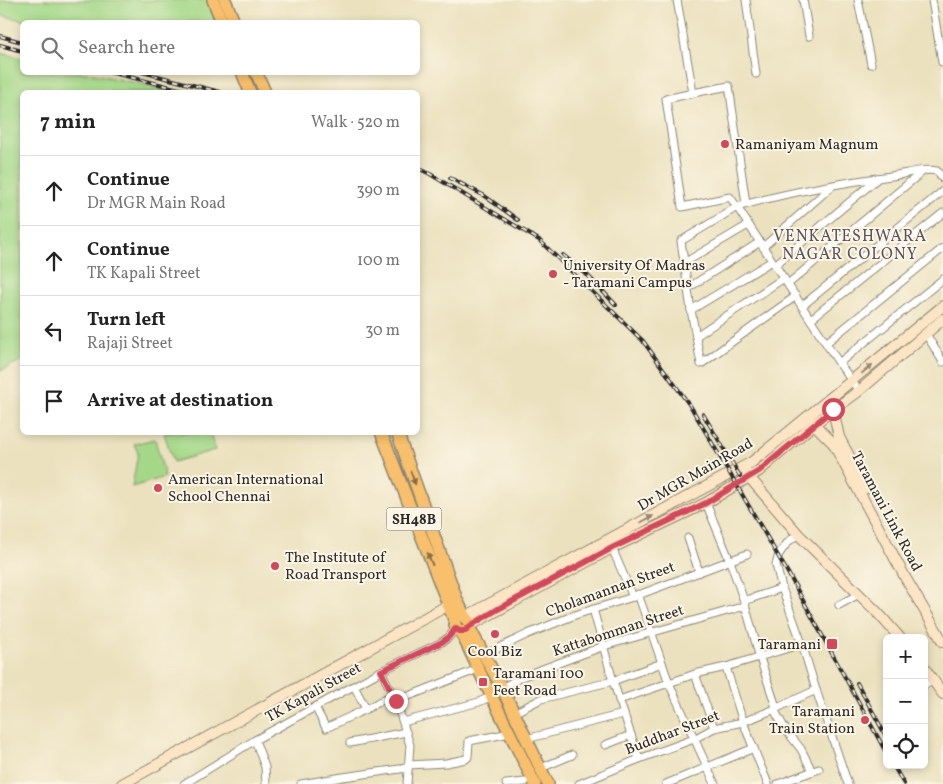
<!DOCTYPE html>
<html lang="en">
<head>
<meta charset="utf-8">
<style>
  :root { --surface:#fff; --page:#f6f6f6; --text:#222; --muted:#767676; --line:#e0e0e0 }
  body { margin:0; font-family:Vollkorn,serif; background:var(--page); color:var(--text) }
  .controls { position:absolute; right:15px; bottom:15px; display:grid; overflow:hidden; border-radius:8px; box-shadow:0 2px 8px #0003 }
  .controls button { width:45px; height:45px; display:grid; place-items:center; padding:0; border:0; border-bottom:1px solid var(--line); background:var(--surface); color:var(--text); font:25px sans-serif }
  .stop { position:absolute; width:15px; height:15px; margin:-11px; border:4px solid #d1495b; border-radius:50%; background:#fff }
  .stop.end { background:#d1495b; border-color:#fff; box-shadow:0 1px 5px #0008 }
  .list { margin:0; padding:0; list-style:none }
  h2 { display:flex; justify-content:space-between; align-items:center; height:65px; margin:0; padding:0 20px; font-size:21px }
  h2 small { font-size:16px; font-weight:400; color:var(--muted) }
  .list li { display:grid; grid-template-columns:32px 1fr auto; gap:15px; align-items:center; box-sizing:border-box; height:70px; padding:0 20px; border-top:1px solid var(--line) }
  .list b { display:block; font-size:19px; white-space:nowrap }
  .list p { margin:0; font-size:16px; white-space:nowrap; color:var(--muted) }
  .list em { font-size:16px; font-style:normal; color:var(--muted) }
  .icon { flex:none; width:28px; height:28px; fill:none; stroke:currentColor; stroke-width:2; stroke-linecap:round; stroke-linejoin:round }
  .map { position:relative; flex:none; width:943px; height:784px; overflow:hidden }
  .search { position:absolute; background:var(--surface); box-shadow:0 2px 8px #0003; left:20px; top:20px; width:400px; height:55px; display:flex; align-items:center; gap:12px; box-sizing:border-box; padding:0 18px; border-radius:8px; color:var(--muted); font-size:19px }
  .panel { position:absolute; background:var(--surface); box-shadow:0 2px 8px #0003; left:20px; top:90px; width:400px; height:345px; border-radius:8px }
  .map>svg:first-child { display:block }
  .green { fill:#a4d888; stroke:#68825a }
  .lines { fill:none; stroke-linecap:round; stroke-linejoin:round }
  .street-casing { stroke:#8b8674; stroke-width:9 }
  .secondary-casing { stroke:#8b8674; stroke-width:12 }
  .primary-casing { stroke:#8b8674; stroke-width:14 }
  .street { stroke:#fff; stroke-width:7 }
  .secondary { stroke:#fce5c4; stroke-width:10 }
  .primary { stroke:#f8bf6c; stroke-width:11 }
  .rail-casing { stroke:#2b2b2b; stroke-width:4 }
  .rail { stroke:#fcf5e5; stroke-width:2; stroke-dasharray:5.5; stroke-linecap:butt }
  .oneway { fill:#948878 }
  .oneway2 { fill:#876e48 }
  .route { stroke:#d1495b; stroke-width:6 }
  .poi-dot { fill:#d1495b; stroke:#fcf5e5; stroke-width:2 }
  .labels { text-anchor:middle; stroke-width:4; stroke-linejoin:round; paint-order:stroke }
  .shield { fill:#fcf5e5; stroke:#6a6863; stroke-width:1 }
  .shield-label { font-size:14px; font-weight:bold; fill:#2b2b2b }
  .poi-label { font-size:15px; fill:#2b2b2b; stroke:#fcf5e5; text-anchor:start }
  .street-label { font-size:15px; fill:#2b2b2b; stroke:#fcf5e5 }
  .neighbourhood-label { font-size:16px; letter-spacing:1px; fill:#585362; stroke:#fcf5e5 }
</style>
</head>
<body>
<div class="map">
<svg width="943" height="784" viewBox="0 0 943 784">
  <rect width="100%" height="100%" fill="#fcf5e5"/>
  <filter id="ink" filterUnits="userSpaceOnUse"><feTurbulence type="fractalNoise" baseFrequency=".02" numOctaves="2"/><feDisplacementMap in="SourceGraphic" scale="10" xChannelSelector="R" yChannelSelector="G"/><feConvolveMatrix kernelMatrix="1 2 1 2 8 2 1 2 1" color-interpolation-filters="sRGB"/></filter>
  <filter id="wash" filterUnits="userSpaceOnUse"><feTurbulence type="fractalNoise" baseFrequency=".0096" numOctaves="4" result="noise"/><feDisplacementMap in="SourceGraphic" scale="20" xChannelSelector="R" yChannelSelector="G"/><feGaussianBlur stdDeviation="1.12" result="paint"/><feColorMatrix in="noise" values="0 0 0 0 0 0 0 0 0 0 0 0 0 0 0 0 0 1.4 0 .05"/><feComposite in="paint" operator="in"/></filter>
  <g filter="url(#wash)">
    <rect width="100%" height="100%" fill="#ebe1be"/>
    <!-- green -->
    <g class="green">
      <path d="M0 0H207L217 22H30L0 15Z"/>
      <path d="M0 53 22 58V72L89 73 178 92H22V360L0 371Z"/>
      <path d="M164 433H210L215 450 173 462Z"/>
      <path d="M155 439 165 477 132 487 138 453 134 444Z"/>
    </g>
  </g>
  <g filter="url(#ink)">
    <g class="lines">
      <!-- street casing -->
      <g class="street-casing">
        <g id="street">
          <path d="M677 0 693 93 666 99 682 207 730 197 737 207 681 241 691 310 701 364 796 296"/>
          <path d="M746 0 756 74"/>
          <path d="M803 0 809 36"/>
          <path d="M858 0 871 64"/>
          <path d="M932 0 942 62"/>
          <path d="M693 93 729 86 746 204"/>
          <path d="M763 247 832 186"/>
          <path d="M684 263 748 225"/>
          <path d="M775 265 878 178"/>
          <path d="M788 284 922 172"/>
          <path d="M688 288 760 242"/>
          <path d="M802 306 943 191"/>
          <path d="M691 310 772 261"/>
          <path d="M811 319 943 213"/>
          <path d="M926 334 943 362"/>
          <path d="M696 336 784 278"/>
          <path d="M826 343 943 248"/>
          <path d="M839 363 943 279"/>
          <path d="M859 391 839 363 737 207C787 192 840 183 891 176 906 174 923 168 937 171L943 179"/>
          <path d="M706 503 730 561 744 601 760 658 775 704 776 713 785 729 801 749 812 771"/>
          <path d="M798 534 788 542 779 554 776 565 782 588 802 644 816 690 848 784"/>
          <path d="M688 538 699 572"/>
          <path d="M612 548 633 597"/>
          <path d="M638 594 669 683 715 784"/>
          <path d="M744 601 782 588"/>
          <path d="M839 605 859 594"/>
          <path d="M593 609 613 681 639 759"/>
          <path d="M484 655 528 634 575 615 633 597 747 554"/>
          <path d="M726 667 743 722 768 784"/>
          <path d="M381 671 396 701 410 745 407 784"/>
          <path d="M695 674 714 728"/>
          <path d="M924 685 933 681"/>
          <path d="M354 686 366 709"/>
          <path d="M502 688 521 677 604 646 745 606"/>
          <path d="M619 700 695 674 726 667 802 644"/>
          <path d="M396 701 478 669"/>
          <path d="M315 707 326 728 366 709 392 695"/>
          <path d="M514 713 541 699 613 681 662 663"/>
          <path d="M403 722 479 702 492 696"/>
          <path d="M526 739 623 714"/>
          <path d="M255 740 265 767 266 784"/>
          <path d="M350 743 406 732"/>
          <path d="M605 745 631 735"/>
          <path d="M408 765 446 763 466 759 468 757 469 741 510 733"/>
          <path d="M541 768 572 755"/>
          <path d="M184 784 255 740 381 671 442 642 449 637 456 628"/>
          <path d="M301 784 343 777 407 768"/>
          <path d="M506 784 525 782"/>
          <path d="M579 784 639 759 694 739 714 728 743 722 775 709 816 690"/>
          <path d="M666 784 754 748"/>
          <path d="M778 784 819 769"/>
        </g>
      </g>
      <!-- secondary casing -->
      <g class="secondary-casing">
        <g id="secondary">
          <path d="M833 409 839 437 866 488"/>
          <path d="M814 424 833 443 906 579 943 642"/>
          <path d="M746 472 749 477 798 534 878 613 900 638"/>
          <path d="M465 617 752 462 943 306"/>
          <path d="M469 626 612 548 706 503 759 471 814 424 859 391 943 319"/>
          <path d="M924 668 943 694"/>
          <path d="M122 784 454 602"/>
        </g>
      </g>
      <!-- primary casing -->
      <g class="primary-casing">
        <g id="primary">
          <path d="M213 0 222 22"/>
          <path d="M225 0 234 22"/>
          <path d="M242 72 250 92"/>
          <path d="M256 72 265 92"/>
          <path d="M381 432 455 622V626L459 631H465L469 627V622L465 617 457 600 397 432"/>
          <path d="M469 627 502 688 548 784"/>
          <path d="M461 632 484 681 535 784"/>
        </g>
      </g>
      <!-- street -->
      <use href="#street" class="street"/>
      <!-- secondary -->
      <use href="#secondary" class="secondary"/>
      <!-- primary -->
      <use href="#primary" class="primary"/>
      <!-- rail casing -->
      <g class="rail-casing">
        <g id="rail">
          <path d="M0 36 22 42"/>
          <path d="M0 45 22 51"/>
          <path d="M109 72 192 92"/>
          <path d="M142 72 220 92"/>
          <path d="M418 168 430 174 539 240 643 341 691 407 788 573 887 754"/>
          <path d="M450 178 483 195 518 220"/>
          <path d="M563 255 587 275 616 305"/>
          <path d="M703 414 740 476"/>
          <path d="M857 683 887 738"/>
          <path d="M893 765 904 784"/>
        </g>
      </g>
      <!-- rail -->
      <use href="#rail" class="rail"/>
    </g>
    <!-- one-way arrows -->
    <defs><path id="oneway-solid" d="M-6-.8H1V-3.2L6.5 0L1 3.2V.8H-6Z" transform="scale(1.25)"/></defs>
    <g class="oneway">
      <use href="#oneway-solid" transform="translate(867 369) rotate(-40)"/>
      <use href="#oneway-solid" transform="translate(647 519) rotate(-28)"/>
    </g>
    <g class="oneway2">
      <use href="#oneway-solid" transform="translate(413 478) rotate(70)"/>
      <use href="#oneway-solid" transform="translate(430 559) rotate(-112)"/>
    </g>
  </g>
  <g class="lines" filter="url(#ink)">
    <!-- route -->
    <path class="route" d="M396 701 381 671 442 642 449 637 456 628 459 631H465L470 626 498 609 612 548 706 503 759 471 833 409"/>
  </g>
  <!-- markers -->
  <g class="poi-dot">
    <circle cx="725" cy="144" r="5"/>
    <circle cx="553" cy="274" r="5"/>
    <circle cx="158" cy="488" r="5"/>
    <circle cx="275" cy="566" r="5"/>
    <circle cx="495" cy="634" r="5"/>
    <rect x="826" y="638" width="12" height="12" rx="2.5"/>
    <rect x="478" y="677" width="10" height="10" rx="2.5"/>
    <circle cx="865" cy="720" r="5"/>
  </g>
  <g class="labels">
    <!-- shield labels -->
    <rect class="shield" x="386.5" y="507.5" width="55" height="23" rx="4"/>
    <g class="shield-label">
      <text x="414" y="524">SH48B</text>
    </g>
    <!-- poi labels -->
    <g class="poi-label">
      <text x="735" y="149">Ramaniyam Magnum</text>
      <text x="563" y="270">University Of Madras<tspan x="563" dy="17">- Taramani Campus</tspan></text>
      <text x="168" y="484">American International<tspan x="168" dy="17">School Chennai</tspan></text>
      <text x="285" y="562">The Institute of<tspan x="285" dy="17">Road Transport</tspan></text>
      <text x="821" y="649" text-anchor="end">Taramani</text>
      <text x="495" y="656" text-anchor="middle">Cool Biz</text>
      <text x="493" y="678">Taramani 100<tspan x="493" dy="17">Feet Road</tspan></text>
      <text x="855" y="716" text-anchor="end">Taramani<tspan x="855" dy="17">Train Station</tspan></text>
    </g>
    <!-- street labels -->
    <g class="street-label">
      <text transform="translate(695 474) rotate(-30)" y="5">Dr MGR Main Road</text>
      <text transform="translate(887 511) rotate(62)" y="5">Taramani Link Road</text>
      <text transform="translate(610 589) rotate(-20)" y="5">Cholamannan Street</text>
      <text transform="translate(618 630) rotate(-18)" y="5">Kattabomman Street</text>
      <text transform="translate(313 692) rotate(-29)" y="5">TK Kapali Street</text>
      <text transform="translate(672 732) rotate(-21)" y="5">Buddhar Street</text>
    </g>
    <!-- neighbourhood labels -->
    <g class="neighbourhood-label">
      <text x="850" y="241">VENKATESHWARA<tspan x="850" dy="18">NAGAR COLONY</tspan></text>
    </g>
  </g>
</svg>
<div class="controls">
<button>+</button>
<button>−</button>
<button><svg class="icon" aria-label="locate" viewBox="0 0 24 24"><circle cx="12" cy="12" r="6"/><path d="M12 2v4M12 18v4M2 12h4M18 12h4"/></svg></button>
</div>
<div class="stop" style="left:833px;top:409px"></div>
<div class="stop end" style="left:396px;top:701px"></div>
<div class="search"><svg class="icon" aria-label="search" viewBox="0 0 24 24"><circle cx="10" cy="10" r="6"/><path d="M15 15l6 6"/></svg>Search here</div>
<section class="panel">
<h2>7 min<small>Walk · 520 m</small></h2>
<ul class="list">
<li><svg class="icon" aria-label="ahead" viewBox="0 0 24 24"><path d="M12 20V5M6 11l6-6 6 6"/></svg><div><b>Continue</b><p>Dr MGR Main Road</p></div><em>390 m</em></li>
<li><svg class="icon" aria-label="ahead" viewBox="0 0 24 24"><path d="M12 20V5M6 11l6-6 6 6"/></svg><div><b>Continue</b><p>TK Kapali Street</p></div><em>100 m</em></li>
<li><svg class="icon" aria-label="left" viewBox="0 0 24 24"><path d="M17 20v-9H6M10 6l-5 5 5 5"/></svg><div><b>Turn left</b><p>Rajaji Street</p></div><em>30 m</em></li>
<li><svg class="icon" aria-label="arrive" viewBox="0 0 24 24"><path d="M6 21V4h12l-3 4 3 4H6"/></svg><div><b>Arrive at destination</b></div></li>
</ul>
</section>
</div>
</body>
</html>
